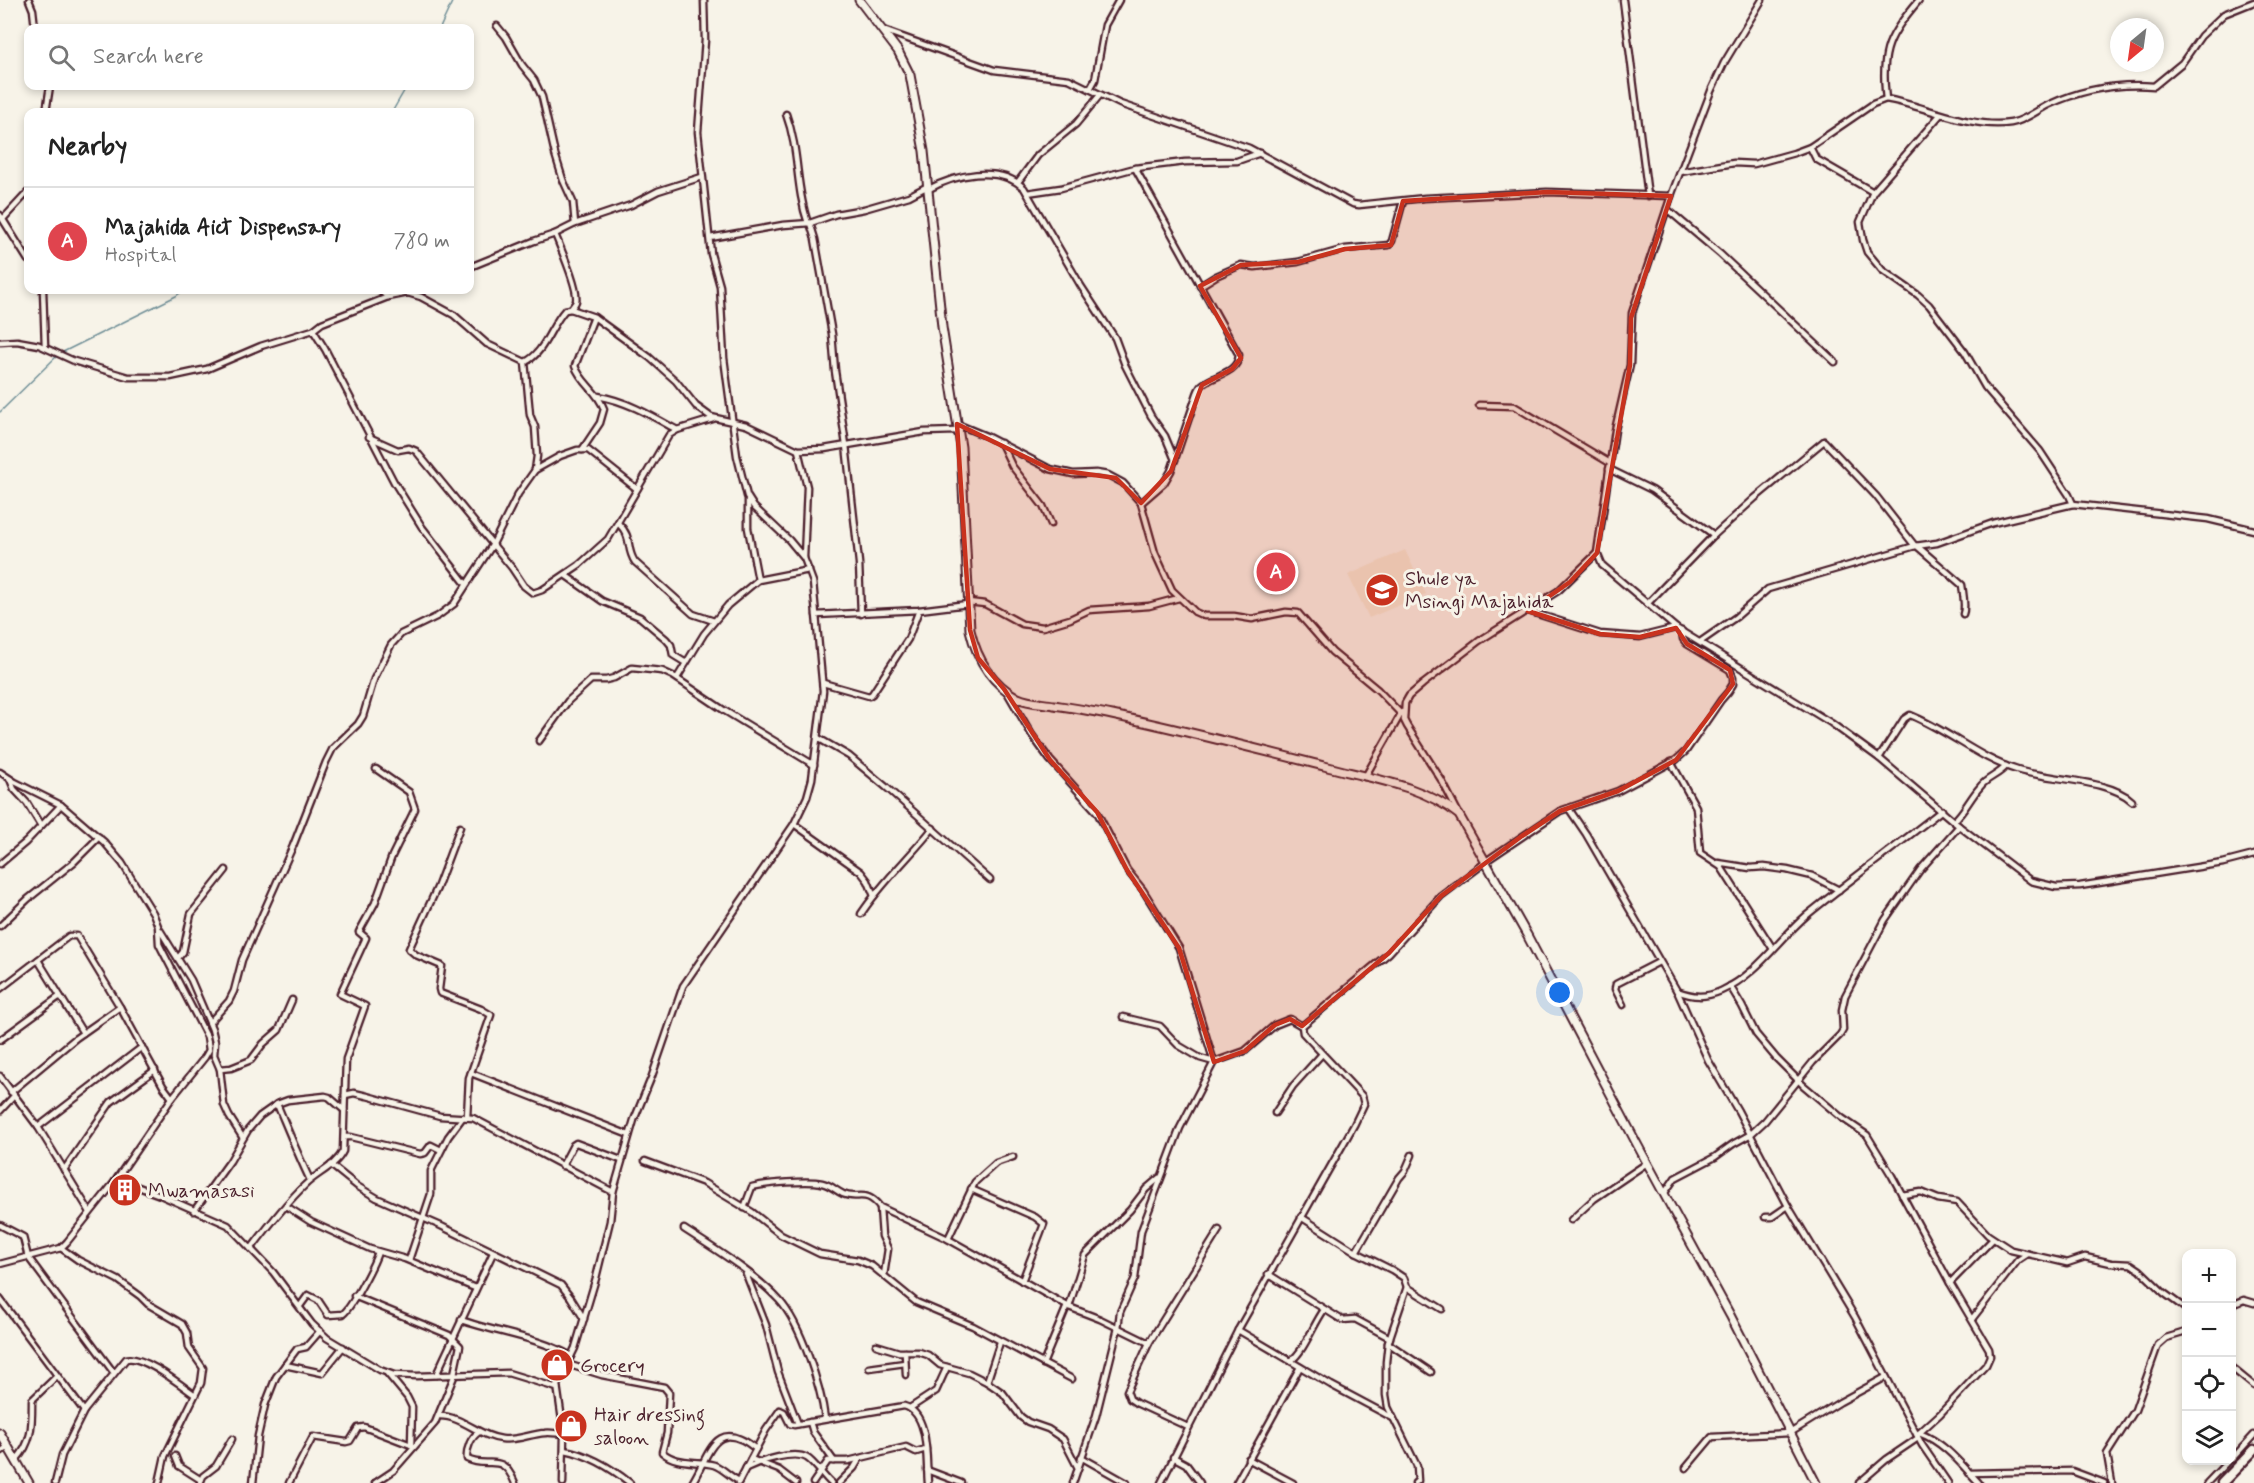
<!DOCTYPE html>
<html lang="en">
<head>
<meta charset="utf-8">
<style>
  :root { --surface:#fff; --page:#f6f6f6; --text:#222; --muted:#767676; --line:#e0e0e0; --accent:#111827 }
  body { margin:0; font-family:Mynerve,sans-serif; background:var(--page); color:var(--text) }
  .controls { position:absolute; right:18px; bottom:18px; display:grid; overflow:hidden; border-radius:12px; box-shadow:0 3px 9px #0003 }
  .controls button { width:54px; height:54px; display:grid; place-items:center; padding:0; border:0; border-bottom:2px solid var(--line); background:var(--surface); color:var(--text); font:30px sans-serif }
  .compass { position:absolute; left:2110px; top:18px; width:54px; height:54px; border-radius:50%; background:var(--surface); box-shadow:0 3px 9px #0003; rotate:209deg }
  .you { position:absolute; left:1560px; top:993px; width:21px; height:21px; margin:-15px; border:4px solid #fff; border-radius:50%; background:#1a73e8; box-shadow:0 0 0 9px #1a73e833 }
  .badge { display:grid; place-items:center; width:39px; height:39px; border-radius:50%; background:var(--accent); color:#fff; font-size:20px; font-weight:700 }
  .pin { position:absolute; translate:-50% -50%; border:3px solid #fff; box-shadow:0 2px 6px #0006 }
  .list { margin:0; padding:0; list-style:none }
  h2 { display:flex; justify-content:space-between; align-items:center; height:78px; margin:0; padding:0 24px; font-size:26px }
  h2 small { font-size:20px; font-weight:400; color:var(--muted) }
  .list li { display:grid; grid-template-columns:39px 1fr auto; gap:18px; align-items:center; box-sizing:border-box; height:108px; padding:0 24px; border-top:2px solid var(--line) }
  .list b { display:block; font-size:22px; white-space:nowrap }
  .list p { margin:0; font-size:20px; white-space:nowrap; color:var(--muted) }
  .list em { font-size:20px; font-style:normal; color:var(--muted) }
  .icon { flex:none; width:33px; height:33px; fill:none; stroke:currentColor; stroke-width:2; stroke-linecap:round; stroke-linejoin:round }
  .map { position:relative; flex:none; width:2254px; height:1483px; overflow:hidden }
  .search { position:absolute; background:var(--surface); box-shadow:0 3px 9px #0003; left:24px; top:24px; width:450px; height:66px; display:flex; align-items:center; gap:15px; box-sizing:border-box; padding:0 21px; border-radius:12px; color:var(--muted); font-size:22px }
  .panel { position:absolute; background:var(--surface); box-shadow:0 3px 9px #0003; left:24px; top:108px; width:450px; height:186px; border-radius:12px }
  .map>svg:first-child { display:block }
  .built { fill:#f3e8d2 }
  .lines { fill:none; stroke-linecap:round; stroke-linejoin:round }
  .stream { stroke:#708f97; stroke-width:1.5 }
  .street-casing { stroke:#4a1f2b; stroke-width:9 }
  .secondary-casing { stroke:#4a1f2b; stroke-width:11 }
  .highway-casing { stroke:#4a1f2b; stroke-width:13 }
  .street { stroke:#f7f3e8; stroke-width:4.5 }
  .secondary { stroke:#f7f3e8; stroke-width:7 }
  .highway { stroke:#f7f3e8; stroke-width:8 }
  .marked { fill:#c8321e; fill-opacity:0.2; stroke:#c8321e; stroke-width:4.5; stroke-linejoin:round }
  .labels { text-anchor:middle; stroke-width:6; stroke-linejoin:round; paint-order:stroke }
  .poi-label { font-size:20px; fill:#4a1f2b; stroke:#f7f3e8; text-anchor:start }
</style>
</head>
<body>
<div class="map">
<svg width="2254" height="1483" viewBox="0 0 2254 1483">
  <rect width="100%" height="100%" fill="#f7f3e8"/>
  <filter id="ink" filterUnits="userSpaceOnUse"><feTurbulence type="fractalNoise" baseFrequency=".0167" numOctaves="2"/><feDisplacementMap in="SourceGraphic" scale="12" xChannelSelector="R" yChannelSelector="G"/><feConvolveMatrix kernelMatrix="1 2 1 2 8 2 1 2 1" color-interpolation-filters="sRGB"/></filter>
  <g filter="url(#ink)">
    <!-- built -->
    <g class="built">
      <path d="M1405 550 1426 594 1369 618 1348 575Z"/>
      <path d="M1288 559 1293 578 1264 585 1259 566Z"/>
    </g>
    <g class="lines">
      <!-- stream -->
      <g class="stream">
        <path d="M440 28 453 0"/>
        <path d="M392 112 407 86"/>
        <path d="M0 412 59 354 176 296 184 290"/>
      </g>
      <!-- street casing -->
      <g class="street-casing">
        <g id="street">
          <path d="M29 0 33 10 35 28"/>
          <path d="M1623 0 1648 196"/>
          <path d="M1762 0 1724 63 1711 91 1671 196 1632 313 1630 365 1615 430 1598 546 1597 553 1602 565 1676 628 1831 723 1879 758 1959 826 2031 881 2056 887 2080 886 2223 863 2254 855"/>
          <path d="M497 26 506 37 522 65 534 80 542 97 555 154 563 180 573 202 575 224"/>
          <path d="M883 30 994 70 1069 79 1120 104 1249 148 1353 204 1359 205 1425 198 1547 192 1671 196"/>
          <path d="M1090 89 1095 80 1105 25 1119 0"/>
          <path d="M1886 99C1880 50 1889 36 1919 0"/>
          <path d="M46 112 50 86"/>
          <path d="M786 114C800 152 795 186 808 223"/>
          <path d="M1940 115 1873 192 1860 222 1863 240 1867 252 1882 270 1918 295 1929 305 1965 352 1985 387 2040 451 2069 495 2073 504"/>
          <path d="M1810 147 1816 159 1873 192"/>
          <path d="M1135 168 1239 355C1237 375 1214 374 1202 385 1199 388 1198 391 1197 394L1171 471 1164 483 1141 503"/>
          <path d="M1680 172 1734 163 1754 164 1794 153 1810 147 1873 104 1886 99C1925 106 1970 129 2011 123 2024 121 2036 111 2048 105 2083 89 2116 83 2154 86L2182 63 2201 36 2224 14 2254 2"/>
          <path d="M1018 182 1038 155 1076 124 1100 95"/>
          <path d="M927 190C954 175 998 164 1024 188L1081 286 1115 338 1125 365 1151 416 1165 436 1175 460"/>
          <path d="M1027 193 1061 188 1135 168 1185 162 1237 161 1260 153"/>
          <path d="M1667 209 1720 254 1835 362"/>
          <path d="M0 215 28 260"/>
          <path d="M3 219 28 192"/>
          <path d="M810 223 815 239 832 334 835 371 846 445 859 563 861 614"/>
          <path d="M555 234C560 247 579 289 576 301 576 303 572 307 571 309"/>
          <path d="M710 238 783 225 810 223 836 214 864 209 909 196 926 187"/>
          <path d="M470 267 534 241 555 234 575 224 631 205 658 191 702 177"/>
          <path d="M1200 286 1216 276 1241 265 1255 267 1298 262 1345 249 1389 245 1392 241 1403 201"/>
          <path d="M43 290 45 347"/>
          <path d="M379 290 388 297"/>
          <path d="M408 293 421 297 454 315 487 344 525 362C544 354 551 325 565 310L571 309 594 317 649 357 676 381 696 406 711 417 746 425 798 450 824 449 924 432 957 431"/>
          <path d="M313 330 325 349 394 482 422 527 466 584"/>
          <path d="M0 342 17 341 39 345 74 361 128 377H170L207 369 261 346 313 330 322 323 388 297 423 290"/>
          <path d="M525 362 530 415 535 427 537 456 535 470"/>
          <path d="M598 396C627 401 652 416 677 430"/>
          <path d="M1479 405 1514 406 1610 463"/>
          <path d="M957 424 986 436 1050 469 1073 474 1096 473 1108 475 1123 483 1141 503 1155 553 1172 590 1195 612 1204 616H1234L1252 619 1286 612 1298 613 1332 652 1378 690 1401 714"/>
          <path d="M369 437 398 450 409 448 416 451 512 568 524 586 533 593 542 590 579 565 608 539 669 435 677 430 713 419"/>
          <path d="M1001 443 1012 466 1043 506 1051 524"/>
          <path d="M582 450 600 423 604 409C598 391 581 383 575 366L594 317"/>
          <path d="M798 450 807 487 804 558"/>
          <path d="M1609 469 1652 490 1714 535"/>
          <path d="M748 500V528L758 580"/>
          <path d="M618 523C634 539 625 547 635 562L693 614 714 621"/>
          <path d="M1917 546 1962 585C1963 593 1966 607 1963 614"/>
          <path d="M565 575 602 601 640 617 666 639 671 645 673 655 686 663"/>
          <path d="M968 602 985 604 1022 624 1043 627 1070 619 1089 610 1149 606 1179 598"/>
          <path d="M1647 604 1712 537 1755 498 1824 441 1876 496 1915 546"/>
          <path d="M1528 611 1600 634 1640 637 1676 628"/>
          <path d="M816 615 919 610 968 604"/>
          <path d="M1700 642 1736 617 1768 589 1915 546 1937 543 1993 523 2073 504 2208 519 2254 530"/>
          <path d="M677 678 704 634 728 605 758 580 809 570"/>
          <path d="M823 683 869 696 872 694 908 639 919 610"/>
          <path d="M1007 692 1032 735 1050 760 1097 812 1127 870 1143 890 1179 948 1214 1062 1180 1128 1141 1231 1135 1278 1120 1312 1118 1328 1096 1416 1073 1483"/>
          <path d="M818 738 849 756 886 787 990 880"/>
          <path d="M539 741 568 701 591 680H606L614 678 632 668 662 671 673 676 725 711 814 765"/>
          <path d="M1879 758 1904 719 1910 715C1948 730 1978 758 2017 770 2048 780 2109 779 2132 801"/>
          <path d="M1671 762 1696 807 1700 853 1721 867 1773 949"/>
          <path d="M0 772 15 782 61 805 104 842 122 863 153 913 158 926 159 944 162 950 207 1037 209 1050 205 1057 172 1098 113 1184 67 1242 61 1248 0 1264"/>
          <path d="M1365 777 1402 712"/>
          <path d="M10 779 14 789 27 803 41 826"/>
          <path d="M1569 809 1586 834 1677 991 1708 1060 1738 1111 1788 1206 1855 1317 1922 1445 1948 1483"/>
          <path d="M1458 812 1442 781 1407 726 1404 720 1405 703 1409 696 1423 684 1479 641 1558 591 1597 553"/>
          <path d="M1954 821C1965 811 1970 798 1980 787 1986 778 1999 775 2006 766"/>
          <path d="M794 824 861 872 868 881 874 896"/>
          <path d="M460 827 437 888 409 949 416 955 442 966 439 989 440 993 481 1009 491 1015 469 1078 467 1117"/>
          <path d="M1486 861 1560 811 1618 791 1676 760 1686 751 1721 700 1728 692 1733 684V677L1730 670 1687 644 1683 639 1682 631"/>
          <path d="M1718 863 1750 868 1764 867 1787 870 1812 876 1839 890"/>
          <path d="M0 864 26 842 61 805"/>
          <path d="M861 914C882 882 910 857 933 828"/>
          <path d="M0 926 28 899 74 862 99 837"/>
          <path d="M160 930 191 980 212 1029 215 1042 214 1055 220 1069 224 1105 229 1116 243 1138"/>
          <path d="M178 958 183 952 191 914 226 870"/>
          <path d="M38 960 83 1033"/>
          <path d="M1730 986 1742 1006 1756 1034 1776 1058 1803 1085 1842 1118 1867 1135 1892 1176 1950 1283 1989 1349 1990 1356 1986 1365 1940 1414 1917 1435"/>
          <path d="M0 989 69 936H77L120 1007 163 1086 172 1098"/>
          <path d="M1677 991C1693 997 1705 998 1721 991 1757 975 1778 940 1807 915 1851 879 1897 846 1942 810"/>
          <path d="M1623 1005 1615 989 1616 984 1659 962"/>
          <path d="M1123 1017 1160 1026 1178 1045 1200 1058 1214 1062 1245 1051 1275 1025 1290 1019 1302 1026"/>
          <path d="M210 1022 229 1001 234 991 242 960 293 846 326 762 333 748 358 724 363 716 374 679 391 645 401 634 438 616 454 604 493 544 518 494 535 470 560 456 577 450H588L637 489"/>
          <path d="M0 1040 60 996"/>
          <path d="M220 1069 231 1068 251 1060 263 1044 279 1030 292 1000"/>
          <path d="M471 1073 629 1135"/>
          <path d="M0 1076 38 1127 90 1212"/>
          <path d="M11 1092 76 1038 120 1007"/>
          <path d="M345 1095 354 1093 367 1096 440 1116 473 1118 613 1192"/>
          <path d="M277 1104C288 1130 298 1155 310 1180"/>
          <path d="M0 1111 14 1096"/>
          <path d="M1275 1113 1293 1086 1322 1054"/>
          <path d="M38 1127 142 1047"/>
          <path d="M344 1137H351L420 1154 425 1153 431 1145 441 1150"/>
          <path d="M645 1161 704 1183 752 1212 781 1235 820 1254 858 1260 872 1266 916 1302 973 1326 1072 1379"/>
          <path d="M331 1165 357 1186 377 1198 441 1226 561 1285 571 1298 584 1319"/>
          <path d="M562 1166 573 1145 576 1143 621 1160"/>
          <path d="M64 1170 111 1102 155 1070"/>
          <path d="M117 1179 160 1195 228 1225 273 1272 312 1324 327 1338 380 1370 394 1375 417 1376 508 1373 557 1388"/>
          <path d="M971 1189 1035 1217 1044 1224 1022 1281"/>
          <path d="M1664 1194 1675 1178 1715 1157 1733 1144 1751 1134 1765 1121 1813 1062 1840 1035 1843 1030 1842 1010 1845 996 1885 920 1920 870 1959 826"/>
          <path d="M1902 1195 1921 1192 1938 1199 1957 1202 1988 1235 2011 1250 2067 1263 2085 1257 2111 1263 2131 1264 2140 1270 2164 1293 2186 1309"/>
          <path d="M286 1206 311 1222 370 1249 405 1259 475 1288"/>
          <path d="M744 1208 752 1187C766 1183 809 1180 822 1183 831 1185 835 1190 843 1194 858 1201 865 1188 880 1207L948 1239 1069 1307 1100 1319 1149 1343"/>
          <path d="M880 1208 882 1236 888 1249 884 1275"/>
          <path d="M194 1211 230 1161 248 1130 260 1116 277 1104 288 1100 325 1096 329 1097 344 1110"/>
          <path d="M1301 1217 1356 1252 1392 1270 1404 1278 1407 1287 1442 1309"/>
          <path d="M1765 1217H1772L1788 1206"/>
          <path d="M1571 1220 1594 1199 1647 1163"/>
          <path d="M0 1225 23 1237 28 1257 114 1373"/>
          <path d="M684 1229C716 1250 753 1272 779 1300 801 1324 821 1387 825 1419"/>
          <path d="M948 1239 975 1182 996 1163 1013 1157"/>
          <path d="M61 1248 78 1260 118 1280 140 1296 148 1304 182 1324 187 1333 189 1348 203 1368 201 1383 165 1456 159 1483"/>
          <path d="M251 1249C266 1229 287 1202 305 1185 317 1173 336 1166 343 1151L346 1059 365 1006 340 994 366 938 359 932 375 903 392 856 415 809 409 792 376 769"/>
          <path d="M1356 1252 1399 1178 1405 1171 1412 1155"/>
          <path d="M409 1260 431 1194V1171L448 1137 463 1117"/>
          <path d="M746 1274 766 1325 778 1372 798 1424"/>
          <path d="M1268 1274 1342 1320 1355 1319 1390 1338"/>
          <path d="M1950 1283 1993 1239"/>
          <path d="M1407 1287 1388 1343 1386 1362V1395L1388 1407 1417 1466 1418 1481 1415 1483"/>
          <path d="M354 1296 449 1335 460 1346 454 1374"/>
          <path d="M0 1299 84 1411"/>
          <path d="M2232 1305 2244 1300 2254 1303"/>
          <path d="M300 1306 308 1295 318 1300 328 1315 343 1314C352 1307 374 1264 378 1252"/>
          <path d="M1069 1307 1085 1255 1130 1210 1146 1189 1159 1178"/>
          <path d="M1972 1319 2018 1260 2027 1254"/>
          <path d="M461 1320C497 1333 538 1337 571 1356"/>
          <path d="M1238 1330 1331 1385 1393 1418"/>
          <path d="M1388 1343 1431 1372"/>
          <path d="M876 1345 899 1352H919L928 1355 940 1365 969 1373 987 1382 1003 1393 1021 1417 1028 1422 1048 1429 1063 1439 1078 1468"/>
          <path d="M905 1352 906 1375"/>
          <path d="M1291 1361C1305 1350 1313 1325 1324 1310"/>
          <path d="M567 1364 602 1375 664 1387 669 1393 667 1433 662 1452C677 1465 696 1460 714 1465 723 1468 730 1477 739 1481"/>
          <path d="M1043 1364 1067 1306"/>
          <path d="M285 1365 322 1373 343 1347"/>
          <path d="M869 1368 905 1363"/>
          <path d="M2232 1368 2254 1386"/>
          <path d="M387 1373 407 1397 412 1407 411 1445"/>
          <path d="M436 1375 493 1253"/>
          <path d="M987 1382 1000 1342"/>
          <path d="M910 1408 936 1391 947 1367"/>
          <path d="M440 1416C462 1416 480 1437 502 1439 517 1441 530 1434 545 1433 551 1432 558 1434 564 1434"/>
          <path d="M810 1422 813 1432 834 1461"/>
          <path d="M1188 1427 1136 1403 1130 1399 1127 1391 1149 1343 1219 1230"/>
          <path d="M479 1432C471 1437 466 1449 467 1459 490 1470 501 1450 515 1483"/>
          <path d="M1919 1433C1944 1442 1961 1464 1979 1483"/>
          <path d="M565 1450C590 1455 610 1467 630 1483"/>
          <path d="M0 1452 8 1447"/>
          <path d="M175 1456 179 1466 201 1480"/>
          <path d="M1081 1457 1127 1483"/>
          <path d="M1173 1457 1186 1464 1200 1483"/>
          <path d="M751 1459 779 1470 796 1483"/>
          <path d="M1248 1459 1293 1483"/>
          <path d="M2232 1459 2254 1435"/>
          <path d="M16 1460C33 1442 32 1424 32 1400L57 1376"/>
          <path d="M746 1468C760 1461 794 1450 807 1458 814 1462 824 1477 831 1483"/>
          <path d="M1686 1468 1712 1437 1790 1433 1840 1402 1886 1377"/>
          <path d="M927 1470 961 1483"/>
          <path d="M1969 1473 2072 1471 2104 1483"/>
          <path d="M55 1483 62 1455 84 1411 126 1359C142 1354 181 1385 195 1395"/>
          <path d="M200 1483 203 1476 216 1466 232 1439"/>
          <path d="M253 1483 258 1436 265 1405 276 1377 297 1349 306 1347 320 1331"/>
          <path d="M289 1483 313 1437 346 1442 350 1441 358 1428 364 1427 411 1445"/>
          <path d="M375 1483 393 1471 435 1423 455 1374"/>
          <path d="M563 1483 564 1434 557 1385 575 1348 596 1278 610 1221 613 1192 634 1120 652 1076 683 986 794 824 807 797 812 779 823 691 813 582 804 558 789 540 754 507 747 496 737 456 724 358 720 286 711 254 698 132 705 40 704 0"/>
          <path d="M692 1483C710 1454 715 1416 756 1449"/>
          <path d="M738 1483 766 1430 780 1410 784 1412 790 1424 794 1425 904 1406C930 1413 926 1461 928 1483"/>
          <path d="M813 1483 828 1461H848L906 1447 916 1452 926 1449"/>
          <path d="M839 1483 854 1468 860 1458"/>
          <path d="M1161 1483 1238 1330 1354 1125 1364 1104 1362 1096 1303 1033 1302 1026 1389 953 1441 896 1486 862"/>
          <path d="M1236 1483 1300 1367"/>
          <path d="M1859 1483 1887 1459 1918 1438"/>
          <path d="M2112 1483 2107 1454 2135 1410 2158 1345 2166 1338 2186 1332"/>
          <path d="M2207 1483 2229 1460"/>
        </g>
      </g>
      <!-- secondary casing -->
      <g class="secondary-casing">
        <g id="secondary">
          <path d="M859 0 898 51 910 75 924 151 942 327 961 447 970 630C977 660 991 683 1018 698 1028 703 1042 703 1054 705 1073 708 1093 711 1112 715 1183 730 1253 748 1324 766 1369 778 1423 785 1459 815L1527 935 1638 1146 1730 1315 1816 1483"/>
          <path d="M0 1433 29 1483"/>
        </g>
      </g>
      <!-- highway casing -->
      <g class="highway-casing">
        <path id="highway" d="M2222 1483 2254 1450"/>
      </g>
      <!-- street -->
      <use href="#street" class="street"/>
      <!-- secondary -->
      <use href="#secondary" class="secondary"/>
      <!-- highway -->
      <use href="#highway" class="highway"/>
    </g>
  </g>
  <!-- marked area -->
  <path class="marked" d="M1547 192 1671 196 1631 318 1630 365 1597 553 1570 582 1528 611 1600 634 1640 637 1676 628 1687 644 1730 670 1733 684 1676 760 1618 791 1560 811 1522 836 1441 896 1389 953 1302 1026 1290 1019 1275 1025 1245 1051 1214 1062 1179 948 1127 870 1097 812 1050 760 1004 689 978 658 970 630 957 424 1050 469 1116 478 1141 503 1171 471 1202 385 1232 369 1241 358 1200 286 1241 265 1298 262 1345 249 1391 245 1403 201Z"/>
  <!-- icons -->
  <defs>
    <g id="school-disc" transform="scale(1.725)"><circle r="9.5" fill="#c8321e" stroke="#f7f3e8"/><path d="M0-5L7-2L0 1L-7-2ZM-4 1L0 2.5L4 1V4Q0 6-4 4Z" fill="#fff"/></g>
    <g id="building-disc" transform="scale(1.725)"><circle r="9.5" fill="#c8321e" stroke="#f7f3e8"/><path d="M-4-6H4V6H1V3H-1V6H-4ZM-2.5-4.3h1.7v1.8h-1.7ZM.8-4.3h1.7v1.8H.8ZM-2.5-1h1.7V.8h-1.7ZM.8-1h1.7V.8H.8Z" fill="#fff"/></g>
    <g id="shop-disc" transform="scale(1.725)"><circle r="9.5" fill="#c8321e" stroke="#f7f3e8"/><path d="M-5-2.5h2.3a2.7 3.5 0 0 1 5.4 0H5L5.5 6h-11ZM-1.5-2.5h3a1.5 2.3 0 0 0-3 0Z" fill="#fff"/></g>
  </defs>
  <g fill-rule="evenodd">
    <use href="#school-disc" x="1382" y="590"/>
    <use href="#building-disc" x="125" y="1190"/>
    <use href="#shop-disc" x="557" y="1365"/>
    <use href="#shop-disc" x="571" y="1426"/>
  </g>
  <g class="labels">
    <!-- poi labels -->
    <g class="poi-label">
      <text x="1405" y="585">Shule ya<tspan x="1405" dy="23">Msingi Majahida</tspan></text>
      <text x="148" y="1197">Mwamasasi</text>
      <text x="580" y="1372">Grocery</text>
      <text x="594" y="1421">Hair dressing<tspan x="594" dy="23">saloon</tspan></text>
    </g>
  </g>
</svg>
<div class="controls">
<button>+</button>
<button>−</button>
<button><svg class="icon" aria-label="locate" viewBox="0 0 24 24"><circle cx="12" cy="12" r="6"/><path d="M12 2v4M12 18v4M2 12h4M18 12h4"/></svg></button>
<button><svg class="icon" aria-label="layers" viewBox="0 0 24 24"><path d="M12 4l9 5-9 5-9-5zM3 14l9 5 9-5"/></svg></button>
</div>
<svg class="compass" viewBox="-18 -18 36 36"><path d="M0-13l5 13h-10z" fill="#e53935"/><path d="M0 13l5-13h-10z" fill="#767676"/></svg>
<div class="you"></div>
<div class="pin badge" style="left:1276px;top:572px;background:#e0444e">A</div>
<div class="search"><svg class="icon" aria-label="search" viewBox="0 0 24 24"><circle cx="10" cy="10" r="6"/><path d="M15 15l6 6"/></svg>Search here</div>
<section class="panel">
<h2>Nearby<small></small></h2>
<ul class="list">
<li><span class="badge" style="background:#e0444e">A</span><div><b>Majahida Aict Dispensary</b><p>Hospital</p></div><em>780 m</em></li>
</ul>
</section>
</div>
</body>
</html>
